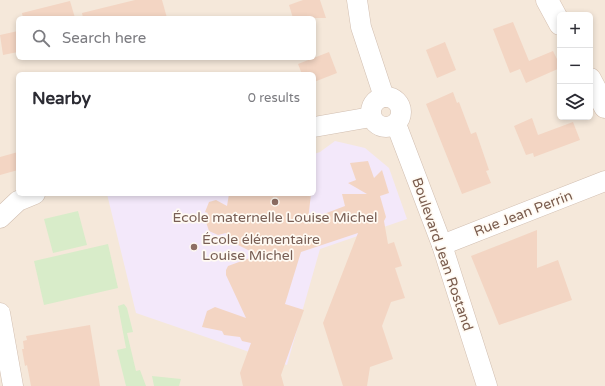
<!DOCTYPE html>
<html lang="en">
<head>
<meta charset="utf-8">
<style>
  :root { --surface:#fff; --page:#f7f7f7; --text:#2b2b33; --muted:#7c7c81; --line:#e1e1e2 }
  body { margin:0; font-family:"Varela Round",sans-serif; background:var(--page); color:var(--text) }
  .controls { position:absolute; right:12px; top:12px; display:grid; overflow:hidden; border-radius:6px; box-shadow:0 2px 6px #0003 }
  .controls button { width:36px; height:36px; display:grid; place-items:center; padding:0; border:0; border-bottom:1px solid var(--line); background:var(--surface); color:var(--text); font:20px sans-serif }
  .list { margin:0; padding:0; list-style:none }
  h2 { display:flex; justify-content:space-between; align-items:center; height:52px; margin:0; padding:0 16px; font-size:17px }
  h2 small { font-size:13px; font-weight:400; color:var(--muted) }
  .icon { flex:none; width:22px; height:22px; fill:none; stroke:currentColor; stroke-width:2; stroke-linecap:round; stroke-linejoin:round }
  .map { position:relative; flex:none; width:605px; height:386px; overflow:hidden }
  .search { position:absolute; background:var(--surface); box-shadow:0 2px 6px #0003; left:16px; top:16px; width:300px; height:44px; display:flex; align-items:center; gap:10px; box-sizing:border-box; padding:0 14px; border-radius:6px; color:var(--muted); font-size:15px }
  .panel { position:absolute; background:var(--surface); box-shadow:0 2px 6px #0003; left:16px; top:72px; width:300px; height:124px; border-radius:6px }
  .map>svg:first-child { display:block }
  .residential { fill:#f5e8da; fill-rule:evenodd }
  .education { fill:#f3e8fa }
  .green { fill:#d8ecc9 }
  .building { fill:#f3d5c3 }
  .lines { fill:none; stroke-linecap:round; stroke-linejoin:round }
  .minor-casing { stroke:#d1beb0; stroke-width:21 }
  .secondary-casing { stroke:#d6c0b0; stroke-width:23 }
  .minor { stroke:#fff; stroke-width:20 }
  .secondary { stroke:#fff; stroke-width:22 }
  .education-dot { fill:#8d6e63; stroke:#fffaf3; stroke-width:1.5 }
  .labels { text-anchor:middle; stroke-width:3.5; stroke-linejoin:round; paint-order:stroke }
  .street-label { font-size:14px; fill:#7a5c4d; stroke:#fffaf3 }
  .education-label { font-size:14px; fill:#785e54; stroke:#fffaf3 }
</style>
</head>
<body>
<div class="map">
<svg width="605" height="386" viewBox="0 0 605 386">
  <rect width="100%" height="100%" fill="#fdf6ec"/>
  <!-- residential -->
  <path class="residential" d="M0 0H605V386H0ZM560 15H590V117H560ZM18 18H314V58H18ZM18 74H314V194H18Z"/>
  <!-- education -->
  <path class="education" d="M335 141 365 148 389 168 407 219 320 249 287 365 136 313 107 194H314V154L320 152Z"/>
  <!-- green -->
  <g class="green">
    <path d="M78 211 87 245 53 253 44 219Z"/>
    <path d="M108 244 118 288 44 305 34 261Z"/>
    <path d="M124 304 127 308 133 332 127 333 136 371 140 370 146 386H126L117 350 126 348 118 306Z"/>
    <path d="M152 376 181 379 179 386H154Z"/>
  </g>
  <!-- building -->
  <g class="building">
    <path d="M135 0H162L167 18H83L82 13Z"/>
    <path d="M303 0H320L326 18H293L289 5Z"/>
    <path d="M70 1 75 18H23L22 13Z"/>
    <path d="M513 22 529 61 553 51 560 65V68L526 83 520 69 510 73 493 29Z"/>
    <path d="M18 31V52L3 55 0 35Z"/>
    <path d="M445 42 456 70 437 78 426 50Z"/>
    <path d="M329 52 337 73 314 82V74H302L298 64Z"/>
    <path d="M453 92 457 103 459 102 471 134 476 132 489 170 486 171 491 183 462 194 426 104Z"/>
    <path d="M532 118 538 135 573 122 580 140 534 157 533 153 526 155 514 126Z"/>
    <path d="M18 152V170L0 175V157Z"/>
    <path d="M368 161 374 178 382 170 389 193 380 196 386 217 384 221 388 244 394 242 402 266 395 268 405 298 391 302 382 326 393 359 370 367 367 386H343L323 323 358 233 301 252 285 304 304 310 281 375 284 386H243L240 373 251 343 242 341 240 337 224 335 222 331 202 327 207 311 215 307 246 318 226 275V270L228 266 258 255 228 240 226 233 218 235 209 231 205 219 208 213 205 212 209 202 216 200 227 206 229 194H311L308 220 345 206 342 194H367L348 183 356 180 350 163Z"/>
    <path d="M537 230V268L558 260 572 300 499 325 471 256Z"/>
    <path d="M90 325 100 386H31L27 365 25 366 22 349H24L23 341 27 340 26 336Z"/>
  </g>
  <g class="lines">
    <!-- minor casing -->
    <g class="minor-casing">
      <g id="minor">
        <path d="M357 0 361 27 384 97"/>
        <circle cx="386" cy="112" r="15"/>
        <path d="M396 124 442 245 487 386"/>
        <path d="M314 127 371 117"/>
        <path d="M0 218 18 201 35 194"/>
        <path d="M442 245 605 181"/>
        <path d="M0 313 13 386"/>
      </g>
    </g>
    <!-- secondary casing -->
    <g class="secondary-casing">
      <g id="secondary">
        <path d="M547 0 560 24"/>
        <path d="M590 79 605 107"/>
      </g>
    </g>
    <!-- minor -->
    <use href="#minor" class="minor"/>
    <!-- secondary -->
    <use href="#secondary" class="secondary"/>
  </g>
  <!-- markers -->
  <g class="education-dot">
    <circle cx="275" cy="202" r="4"/>
    <circle cx="194" cy="247" r="4"/>
  </g>
  <g class="labels">
    <!-- street labels -->
    <g class="street-label">
      <text transform="translate(523 213) rotate(-21)" y="5">Rue Jean Perrin</text>
      <text transform="translate(443 254) rotate(71)" y="5">Boulevard Jean Rostand</text>
    </g>
    <!-- education labels -->
    <g class="education-label">
      <text x="275" y="222">École maternelle Louise Michel</text>
      <text x="202" y="244" text-anchor="start">École élémentaire<tspan x="202" dy="16">Louise Michel</tspan></text>
    </g>
  </g>
</svg>
<div class="controls">
<button>+</button>
<button>−</button>
<button><svg class="icon" aria-label="layers" viewBox="0 0 24 24"><path d="M12 4l9 5-9 5-9-5zM3 14l9 5 9-5"/></svg></button>
</div>
<div class="search"><svg class="icon" aria-label="search" viewBox="0 0 24 24"><circle cx="10" cy="10" r="6"/><path d="M15 15l6 6"/></svg>Search here</div>
<section class="panel">
<h2>Nearby<small>0 results</small></h2>
<ul class="list">
</ul>
</section>
</div>
</body>
</html>
